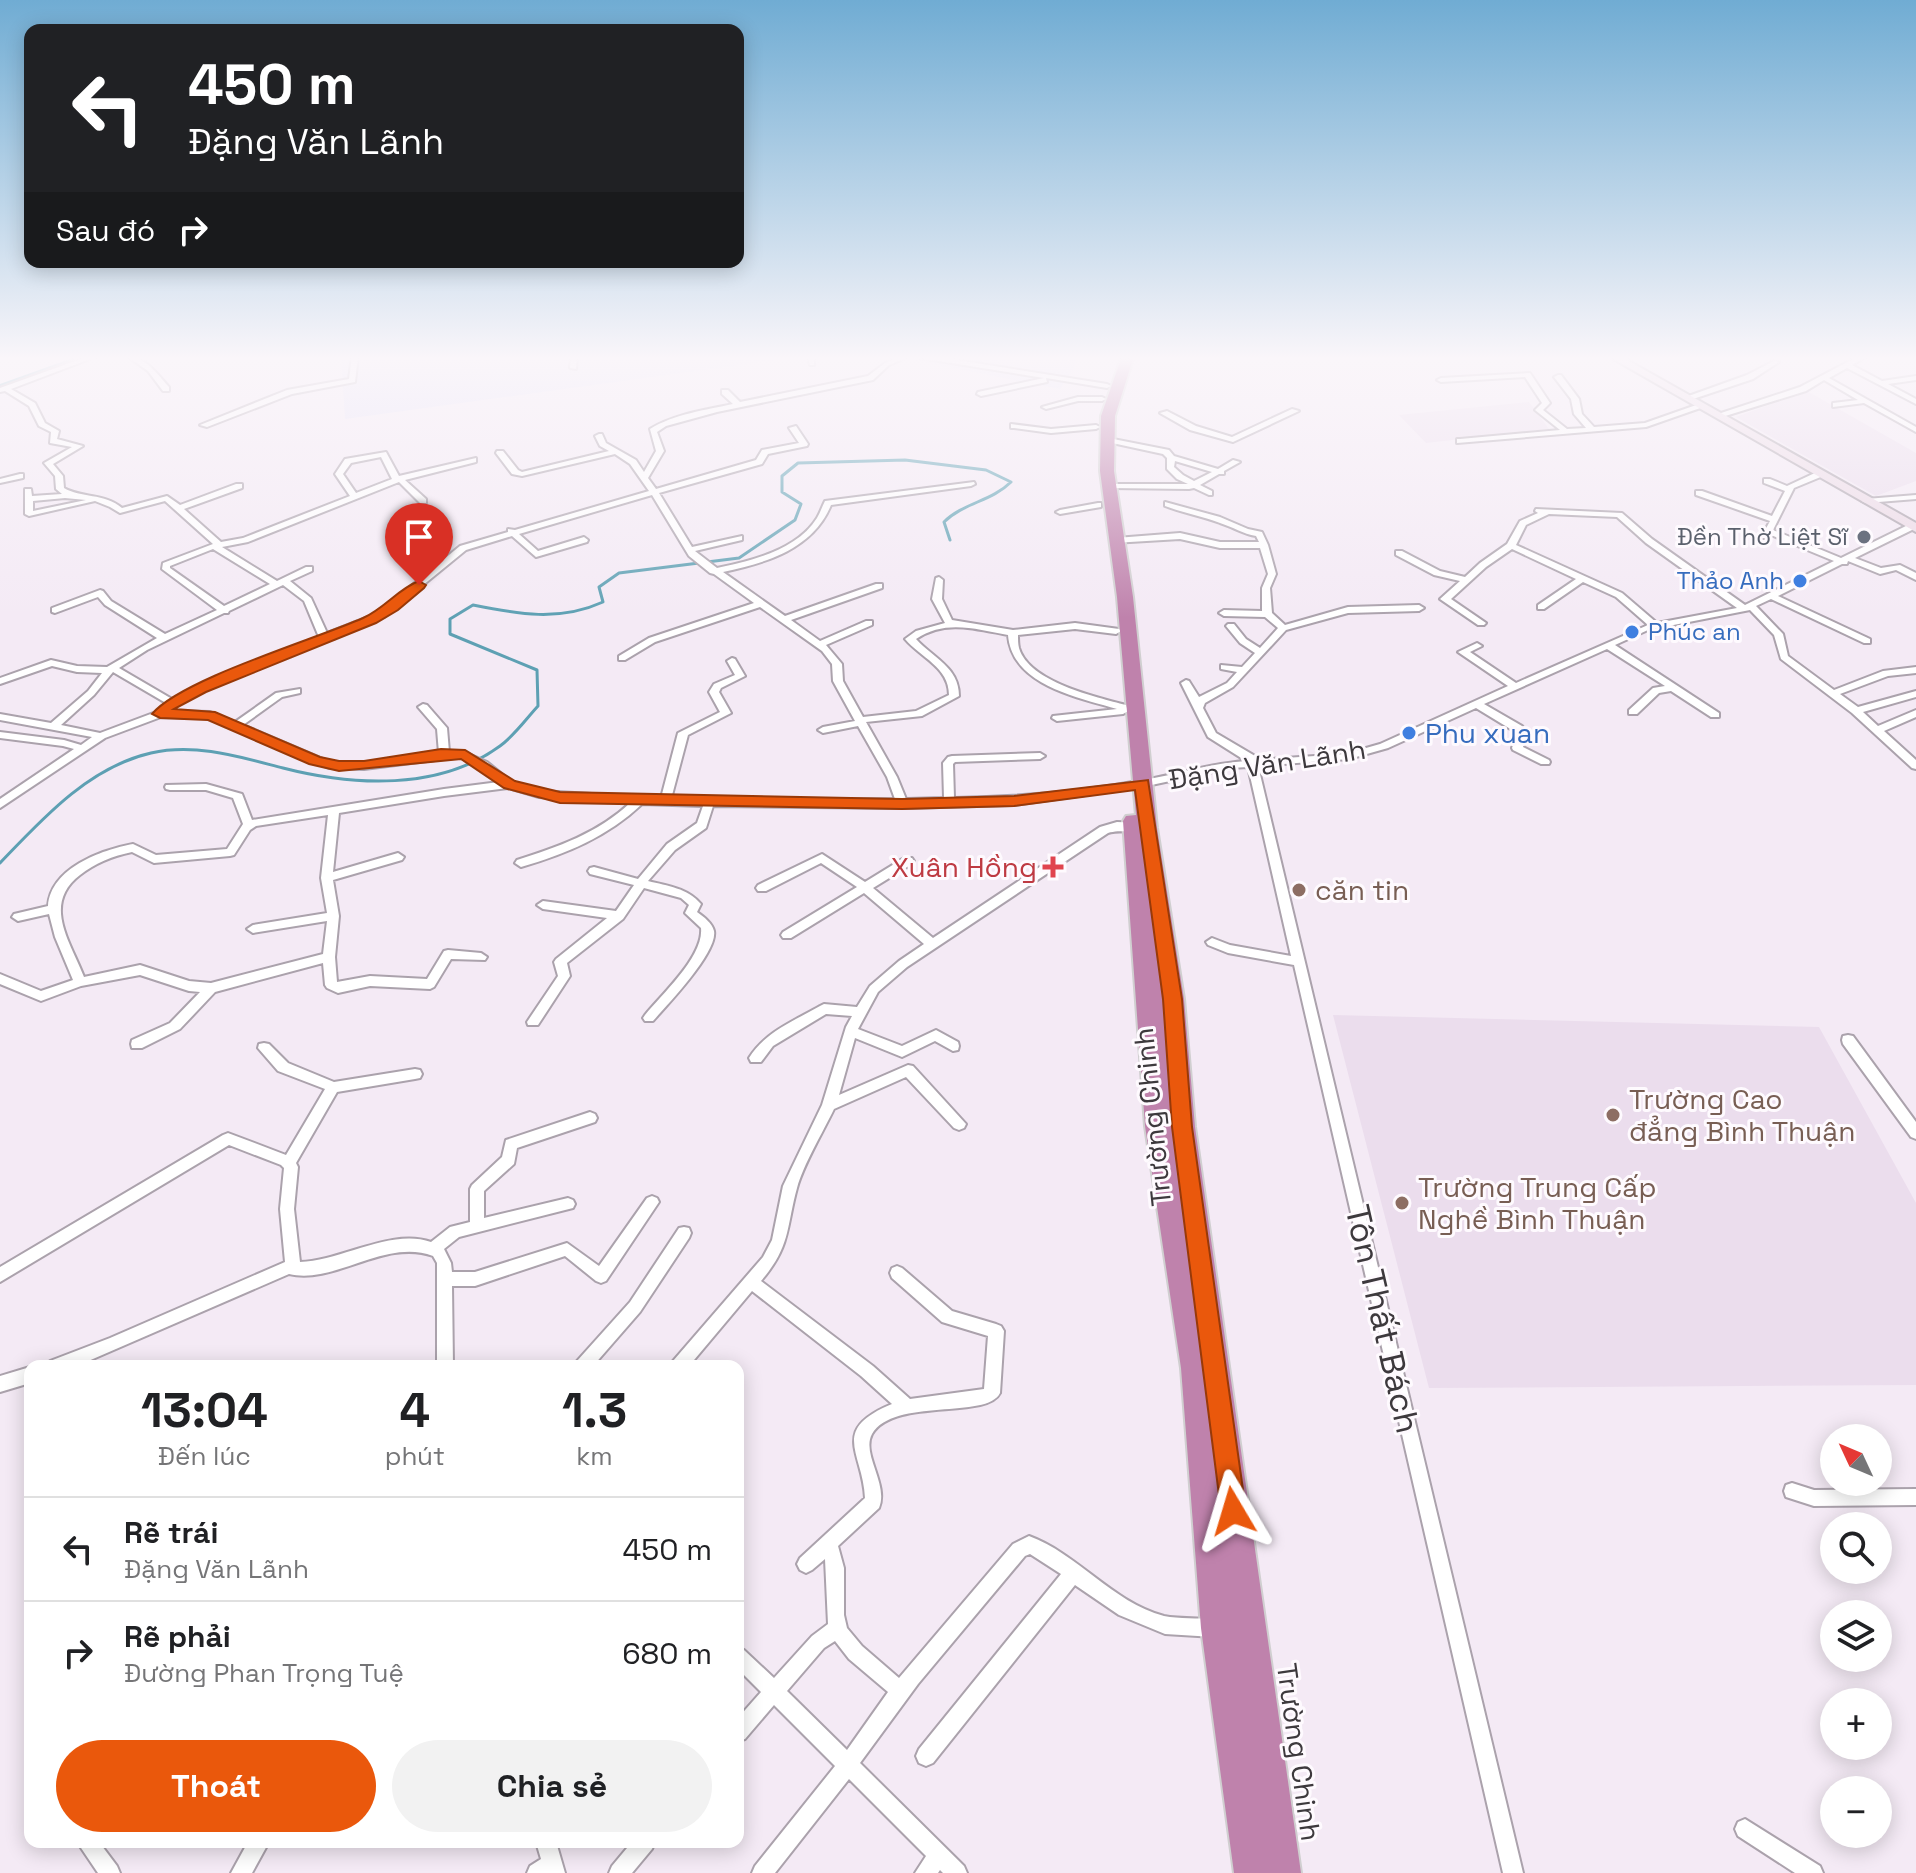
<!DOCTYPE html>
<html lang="vi">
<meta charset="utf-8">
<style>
:root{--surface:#fff;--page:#f2f2f2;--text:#202124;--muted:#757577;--line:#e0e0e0;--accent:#ea580c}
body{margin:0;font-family:"Space Grotesk",sans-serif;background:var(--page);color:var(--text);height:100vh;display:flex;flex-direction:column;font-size:30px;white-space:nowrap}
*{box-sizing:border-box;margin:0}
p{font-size:26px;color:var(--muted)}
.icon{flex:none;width:44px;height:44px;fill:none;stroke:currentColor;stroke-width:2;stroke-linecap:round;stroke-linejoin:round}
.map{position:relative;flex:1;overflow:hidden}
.panel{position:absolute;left:24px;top:1360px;width:720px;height:488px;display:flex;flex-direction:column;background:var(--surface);border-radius:16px;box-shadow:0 4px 20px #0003}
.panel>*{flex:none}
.hud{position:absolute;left:24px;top:24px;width:720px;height:244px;border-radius:16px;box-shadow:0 4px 20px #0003;background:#202124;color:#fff;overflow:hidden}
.needle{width:52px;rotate:314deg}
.buttons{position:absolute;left:1820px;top:1424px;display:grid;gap:16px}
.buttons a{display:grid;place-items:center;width:72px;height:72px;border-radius:50%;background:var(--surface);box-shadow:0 4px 20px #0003;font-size:40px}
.pin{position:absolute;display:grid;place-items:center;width:68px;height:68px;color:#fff;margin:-82px -34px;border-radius:50% 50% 50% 0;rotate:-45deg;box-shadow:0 0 8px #0007}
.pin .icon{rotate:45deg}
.me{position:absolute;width:88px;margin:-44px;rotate:353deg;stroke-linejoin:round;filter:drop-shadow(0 0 6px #0008)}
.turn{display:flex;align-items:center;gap:28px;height:168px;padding:0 32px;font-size:36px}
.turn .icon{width:104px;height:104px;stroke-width:2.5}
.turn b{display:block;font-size:56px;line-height:68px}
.then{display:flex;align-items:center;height:76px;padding:0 32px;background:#0003;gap:16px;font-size:30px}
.eta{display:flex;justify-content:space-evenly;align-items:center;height:136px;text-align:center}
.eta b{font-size:48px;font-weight:800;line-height:56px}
.action{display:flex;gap:16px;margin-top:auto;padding:16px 32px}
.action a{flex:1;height:92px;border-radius:48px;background:var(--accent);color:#fff;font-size:32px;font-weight:800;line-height:92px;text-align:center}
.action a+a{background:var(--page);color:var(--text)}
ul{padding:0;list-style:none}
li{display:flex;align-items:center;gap:24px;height:104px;padding:0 32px;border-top:2px solid var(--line)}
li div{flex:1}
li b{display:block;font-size:30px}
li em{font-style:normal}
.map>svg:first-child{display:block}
.built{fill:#ebdded}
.industrial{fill:#e5e1f7}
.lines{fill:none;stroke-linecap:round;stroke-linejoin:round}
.stream{stroke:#5da0b3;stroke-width:3}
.canal{fill:#5da0b3;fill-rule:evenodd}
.street-casing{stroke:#aba2ac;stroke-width:4}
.secondary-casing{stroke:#aba2ac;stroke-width:4}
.highway-casing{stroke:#d0cfd0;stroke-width:4}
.street{fill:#fff;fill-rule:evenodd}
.secondary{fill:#ecdae6;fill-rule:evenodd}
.highway{fill:#bf82ac;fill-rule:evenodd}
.route{fill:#ea580c;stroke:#983908;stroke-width:2}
.worship-dot{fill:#6b7280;stroke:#fefafe;stroke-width:3}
.shop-dot{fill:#3f7fe0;stroke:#fefafe;stroke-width:3}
.health-dot{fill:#e0444e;stroke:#fefafe;stroke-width:3}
.education-dot{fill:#8d6e63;stroke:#fefafe;stroke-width:3}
.labels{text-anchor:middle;stroke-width:6;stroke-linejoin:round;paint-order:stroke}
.far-worship-label{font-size:24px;fill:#5b616d;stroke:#fefafe;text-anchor:end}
.far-shop-label{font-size:24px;fill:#366cbe;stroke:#fefafe;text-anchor:end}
.shop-label{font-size:28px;fill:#366cbe;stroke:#fefafe;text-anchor:start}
.street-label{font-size:28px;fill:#3d393d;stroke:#fefafe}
.health-label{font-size:28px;fill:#be3a42;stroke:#fefafe;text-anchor:end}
.education-label{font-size:28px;fill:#785e54;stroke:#fefafe;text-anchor:start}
.near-street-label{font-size:34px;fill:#3d393d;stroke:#fefafe}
</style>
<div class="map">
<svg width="1916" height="1873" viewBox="0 0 1916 1873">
<rect width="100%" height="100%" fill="#f4eaf5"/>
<!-- built -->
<path class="built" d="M1807 391 1916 453V481L1876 496 1736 417Z
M1529 402 1549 429 1426 443 1399 415Z
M1333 1015 1819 1027 1916 1203V1385L1429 1388Z"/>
<!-- industrial -->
<path class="industrial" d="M341 356H804L345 419Z
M894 356H1081L1060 389Z"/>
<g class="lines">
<!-- stream -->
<path class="stream" d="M0 863C42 819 89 767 151 753 196 743 240 757 283 768 353 786 439 791 500 746 515 735 526 719 538 706L537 670 450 634V619L473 605C518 614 559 622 603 602L599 587 619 573 739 558 795 520 801 504 782 492V476L798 463 905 460 986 470 1011 482C992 501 963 503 944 522L950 540"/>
<!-- canal -->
<path class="canal" d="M78 356H87L0 388V384Z"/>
<defs>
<path id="street" d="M89 356H98L11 389 35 403 45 423 59 431 57 439 83 446 53 464 63 476 64 488C80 498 105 493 122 508L167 496 180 505 236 484H242V488L184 509 221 542 243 538 350 496 335 474 345 459 386 452 399 476 476 458V462L405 480 426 499V503H420L399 482 248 542 222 547 277 581 306 567H312V571L290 581 311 598 327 633 378 613 460 546 508 532V529L515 530 649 491 630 464 615 454 522 476 512 474 496 453 497 451H503L518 470 522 472 609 451 600 446 595 436 599 434H602L606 443 636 460 644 472 656 451 650 429C674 414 706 410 733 404L722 394V390H728L740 402 868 376 885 363 902 356H911L889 365 873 380 717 412 666 426 657 432 664 451 648 478 656 489 756 460 762 450 799 443 789 428 796 426 808 444 807 446 768 454 762 464 659 493 692 547 742 536V540L695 551 717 568C751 561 797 550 817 518 820 513 822 507 825 501L974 482 975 484 971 486 831 505C813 549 766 563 723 572L785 616 876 584H882V588L791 620 820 641 866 621H872V625L826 645 842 664 843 681 863 717 916 711 949 695C949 667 921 658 905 639L916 631 945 623 932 599 936 578 939 577 943 580 942 599 952 620 1013 630 1075 623 1119 629 1121 631 1116 634 1075 629 1018 635C1018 640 1018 644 1019 648 1029 682 1096 697 1126 705L1128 711 1123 714 1057 721 1052 718 1053 716 1117 709C1077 697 1012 685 1008 635 976 629 945 619 916 639 933 658 959 667 959 696L922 716 866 722 897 777 906 799 944 798 943 763 948 757 952 756 1040 753 1045 756 1040 759 955 762 953 764 954 798C1018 797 1081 792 1144 780 1178 774 1212 763 1246 761L1208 737 1181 683 1186 680 1189 681 1199 697 1227 683 1237 672 1221 669V665L1242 667 1255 653 1240 643 1226 626 1228 624H1234L1246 639 1260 648 1278 628 1265 617 1224 616 1219 613 1224 610 1262 611V588L1268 574 1260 548H1220L1180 539 1113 543 1112 541 1116 538 1180 533 1220 542H1259L1256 536C1243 534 1233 527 1220 523 1202 516 1183 513 1165 506V502L1220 517 1248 529 1262 532 1268 545 1276 574 1270 588 1272 613 1285 625 1348 607 1419 605 1424 608 1419 611 1348 613 1286 630 1233 687 1205 703 1203 708 1216 733 1255 756 1257 760 1345 754 1380 744 1508 686 1458 652 1477 643 1482 646 1470 652 1516 683 1648 625 1616 597 1583 582 1544 609H1538V605L1576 579 1512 549 1486 567 1451 599 1486 623 1484 625H1478L1440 599 1460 581 1434 575 1396 555V551H1402L1440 571 1465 577 1480 563 1507 544 1520 521 1538 513 1535 511 1536 509 1622 513 1652 539 1745 605 1834 561 1771 535 1769 538H1763L1762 536 1770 521 1696 495V491H1702L1772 516 1785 491 1764 483V479H1770L1787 486 1817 472H1823V476L1794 488 1773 530 1841 558 1910 524H1916V528L1855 558 1881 568 1900 565 1916 573V580L1896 570 1880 574 1848 561 1847 564H1842L1778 596 1870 639V643H1864L1771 599 1756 606 1783 634 1788 656 1834 690 1883 671 1916 667V673L1888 676 1840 694 1858 707 1916 691V697L1863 712 1878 726 1916 710V717L1884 731 1916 760V769L1912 768 1852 713 1781 659 1774 635 1750 610 1648 630 1615 645 1719 713V717H1711L1671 691 1659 693 1637 714H1629V710L1653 688 1665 686 1607 649 1484 704 1522 726 1527 732 1523 747 1549 760 1550 762 1549 764H1541L1513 750 1512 748 1517 733 1476 708 1388 748 1349 759 1258 766 1523 1873H1503L1294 965 1228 953 1208 945 1206 942 1212 938 1230 945 1291 956 1248 767 1231 768 1142 787 1014 805 902 808 713 806 706 828 675 850 648 881C668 886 687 888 701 904L697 912C704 917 712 923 714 931 718 952 667 1005 653 1021H645L643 1018 645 1015C662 994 704 956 701 928L685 913 689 905 681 898 644 888 623 919 567 963 570 976 538 1025H528L527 1022 558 976 554 962 556 959 607 918 543 909 537 905 543 901 616 911 634 885 590 874 588 871 590 868 594 867 638 879 667 844 697 823 703 806 642 804C607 837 566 854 521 867L515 863 517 860C558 847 598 833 630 803L539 797 508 788 444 796 339 813 333 872 398 853 404 857 402 860 333 880 339 916 335 957 337 982 370 976 427 979 444 951 448 950 481 953 487 957 485 960 451 959 434 987 430 989 370 986 338 993 327 988 325 985 323 963 215 992 180 1029 142 1048H132L131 1044 132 1040 170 1023 200 992 189 991 140 975 81 986 41 1001 0 984V974L41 991 73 980 55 937 49 914 18 921 12 917 14 914 48 906C51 868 101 850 133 844L156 855 227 849 243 824 233 798 206 790H170L166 789 165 787 166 785 206 784 242 794 252 820 444 789 499 782 479 766 459 757 364 769 329 768 208 718 161 717 105 738 0 808V799L74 749 63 746 0 738V732L64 740 81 745 92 737 0 720V714L51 723 88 691 102 673 77 672 52 666 0 684V678L51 660 77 666 107 667 157 638 105 605 98 597 55 613 52 612V608L100 590 103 591 111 601 165 634 217 610 162 569 163 563 213 544 165 501 120 513 110 507 95 501 29 516 25 514V489H31L32 496 62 494 56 489 55 476 44 463 72 447 50 443 51 432 39 426 29 406 5 391 0 392V388ZM381 457 392 479 356 493 343 474 351 463ZM652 495 689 556 710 573 714 574 754 603 649 638 619 656V660H625L655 642 760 607 822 651 832 664 833 681 855 721 823 727 818 730 823 733 858 726 887 777 895 799 800 800 671 799 688 735 731 713 719 692 721 688 745 676 735 659 732 658 727 661 735 675 714 684 709 692 720 712 678 733 661 798 540 791 513 783 487 762 464 752H449L447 728 427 705 423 704 418 707 437 729 439 753 364 763 330 762 243 725 282 697 300 693V689L276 693 235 722 210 712 169 711 176 705 204 690 384 617 466 550 512 536 536 557 587 542 588 540 584 537 538 551 519 534ZM65 498 86 500 33 511V501ZM1549 514 1617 517 1646 543 1737 608 1657 623 1622 593 1516 545 1526 525ZM213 549 270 584 224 606 170 568V566ZM283 585 304 601 319 637 198 686 172 699 119 668 147 650 224 613H228L229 611ZM113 672 166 703 156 712 100 733 61 725 94 695ZM328 815 321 878 327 913 253 925 247 929 253 933 327 921 323 954 211 983 189 981 140 965 84 977C70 941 42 904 80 875 95 863 113 856 132 852L154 863 230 856 234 855 250 830 256 826Z
M127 356C145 356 158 375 169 387V391H163L148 371Z
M352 356H358L355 382 292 394 207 427 200 425 287 390 349 379Z
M571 356H577L576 369 570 368Z
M808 356H814V365H810Z
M917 356H932L1107 384 1111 386 1107 388 1046 378 1047 382 981 396 977 394 978 392 1044 378 920 358Z
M1859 356H1867L1852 365 1882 381 1916 376V380L1888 384 1916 399V404L1847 368 1829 378 1916 427V432L1864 403 1833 407V403L1858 400 1824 380 1806 391 1722 417 1715 415 1800 387Z
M1774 361 1779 362 1753 379 1690 400 1683 398 1747 375Z
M1530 373 1550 403 1543 410 1567 429 1586 428 1574 414 1571 399 1554 377 1558 375H1561L1579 399 1582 414 1594 427 1645 423 1699 404 1706 406 1646 427 1457 443V439H1460L1560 430 1535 410 1542 403 1525 377 1441 382 1437 380 1441 378Z
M1078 397H1102L1106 399 1102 401H1078L1046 409 1042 407Z
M1292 409 1299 411 1233 442 1190 430 1160 413 1167 411 1196 426 1232 437Z
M1011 424 1051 429 1096 425 1100 427 1096 429 1051 433 1014 428H1011Z
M1103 437 1169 450 1174 456 1218 469 1233 460 1240 462 1224 471V474H1219L1200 485 1212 491V495H1209L1194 488 1189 489 1110 488 1106 486 1107 484H1188L1177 479 1167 469V458L1163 454 1103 441ZM1175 461 1212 472 1194 481 1183 475 1174 467Z
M20 474H23V478L0 483V479Z
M1916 495V499L1866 503 1862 501 1866 499Z
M1098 503H1101V507L1060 514 1056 512 1060 510Z
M1117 822 1140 823 1146 827C1137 834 1120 829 1108 833L907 967 878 992 858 1029 902 1046 936 1030 958 1042 959 1046 958 1050 953 1051 935 1041 902 1057 855 1038 839 1095 908 1065 913 1066 966 1124 964 1128 959 1130 954 1128 906 1077 834 1109C823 1132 803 1165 797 1188 786 1228 791 1246 761 1281L873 1366 910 1399 984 1389 988 1336 942 1322 892 1278 890 1273 892 1268 897 1266 902 1268 952 1311 996 1324 1001 1326 1004 1331 1000 1393C987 1420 894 1397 872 1434 861 1454 889 1484 879 1508L838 1546 844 1568V1615L847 1628 862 1646 899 1678 1013 1544 1029 1536C1078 1554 1112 1602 1164 1616 1179 1619 1198 1618 1214 1619L1220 1622 1223 1628 1220 1634 1214 1637 1165 1634 1119 1615 1075 1585 933 1763 926 1766 919 1763 916 1756 919 1749 1061 1574 1030 1554 1025 1556 918 1684 860 1763 964 1866 967 1873H943L940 1870 938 1873H915L926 1856 849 1779 775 1873H752L755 1866 835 1766 774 1705 745 1739 738 1741V1718L761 1692 738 1669V1647L744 1650 774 1678 812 1636 828 1624 825 1559 812 1570 806 1573 800 1570 797 1564 800 1558 865 1498C863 1452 829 1430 892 1404L861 1376 752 1291 689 1366H671L673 1361 763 1257 772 1240 783 1186 822 1105 846 1027 852 1016 826 1014 773 1046 761 1062H751L749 1058C765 1032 794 1021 820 1006L824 1004 857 1007 870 986 899 961 924 944 864 893 791 938H783L781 935 783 932 857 887 821 863 766 891H758L756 888 758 885 822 854 865 882 904 858H912L914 861 912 864 873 888 933 938 1100 827ZM835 1641 849 1659 888 1692 847 1750 787 1691 824 1648Z
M1848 1035 1853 1036 1916 1122V1139L1911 1137 1843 1044 1842 1040 1843 1036Z
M264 1043 269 1044 288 1063 334 1082 415 1069 420 1070 422 1074 420 1078 415 1079 337 1092 296 1163 298 1167 294 1209 300 1262C341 1261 391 1228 431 1242L450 1227 470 1222V1189L472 1185 502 1157 506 1140 590 1112 595 1114 597 1118 595 1122 517 1148 514 1164 484 1191V1218L568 1198 573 1200 575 1204 573 1208 459 1237 444 1249 451 1263 452 1272H475L567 1243 599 1266 647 1198 652 1196 657 1198 659 1202 606 1281 601 1283 596 1281 565 1256 475 1286H452L453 1366H437V1263L433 1256C385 1238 335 1285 289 1274L86 1362 76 1366H48L50 1361 110 1338 285 1262 280 1209 284 1168 281 1165 229 1145 0 1282V1267L223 1135 228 1133 286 1155 325 1089 278 1071 258 1048 259 1044Z
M684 1227 689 1228 691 1233 689 1238 640 1312 593 1366H575L577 1361 630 1302 679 1228Z
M30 1367V1383L0 1392V1376Z
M1792 1483 1814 1490 1916 1489V1505L1814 1506 1786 1497 1784 1491 1786 1485Z
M1745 1819 1820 1866 1823 1873H1795L1738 1836 1735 1829 1738 1822Z
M77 1842H99L117 1866 120 1873H98Z
M248 1842H269L252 1873H231Z
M536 1842H556L565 1873H527L530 1866 541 1859Z
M632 1842H655L652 1849 632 1873H609L612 1866Z"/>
<path id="secondary" d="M1608 356H1620L1916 523V532Z"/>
<path id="highway" d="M1122 356H1134L1115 416 1114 471 1133 597 1157 828 1184 999 1195 1127 1301 1873H1234L1201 1628 1181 1368 1145 1126 1123 821 1126 816 1136 815 1117 597 1100 471 1101 416Z"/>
</defs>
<!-- street casing -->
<use href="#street" class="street-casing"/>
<!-- secondary casing -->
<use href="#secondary" class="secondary-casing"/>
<!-- highway casing -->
<use href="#highway" class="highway-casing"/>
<!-- street -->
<use href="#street" class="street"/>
<!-- secondary -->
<use href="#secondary" class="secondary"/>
<!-- highway -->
<use href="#highway" class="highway"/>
</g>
<!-- sky -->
<linearGradient id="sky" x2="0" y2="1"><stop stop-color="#70acd3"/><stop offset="0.58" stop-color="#faf6fa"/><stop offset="1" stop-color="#faf6fa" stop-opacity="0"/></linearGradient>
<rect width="1916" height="618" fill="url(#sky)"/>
<!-- route -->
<path class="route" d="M419 581 426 585 424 588 398 610 376 623 206 692 174 709 215 712 320 757 339 761H364L441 749 465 750 515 781 560 792 902 799 1014 796 1148 780 1182 999 1192 1127 1246 1511 1243 1520 1233 1524 1224 1520 1221 1511 1172 1127 1163 999 1135 790 1014 806 902 809 560 803 504 788 461 759 339 771 309 764 208 720 160 718 152 714C181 679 316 639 363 618 384 609 399 588 419 581Z"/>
<!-- markers -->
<circle class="worship-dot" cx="1864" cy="537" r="8"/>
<g class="shop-dot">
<circle cx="1800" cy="581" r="8"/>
<circle cx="1632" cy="632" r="8"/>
<circle cx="1409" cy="733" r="8"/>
</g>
<path class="health-dot" d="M1049 855h8v8h8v8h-8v8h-8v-8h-8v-8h8z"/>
<g class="education-dot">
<circle cx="1299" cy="890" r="8"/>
<circle cx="1613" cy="1115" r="8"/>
<circle cx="1402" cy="1203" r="8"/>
</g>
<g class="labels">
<!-- far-worship labels -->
<g class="far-worship-label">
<text x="1848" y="545">Đền Thờ Liệt Sĩ</text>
</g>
<!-- far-shop labels -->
<g class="far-shop-label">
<text x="1784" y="589">Thảo Anh</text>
<text x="1648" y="640" text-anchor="start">Phúc an</text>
</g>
<!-- shop labels -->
<g class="shop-label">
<text x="1425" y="743">Phu xuan</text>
</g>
<!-- street labels -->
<g class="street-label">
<text transform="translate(1267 764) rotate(-9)" y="10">Đặng Văn Lãnh</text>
<text transform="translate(1152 1117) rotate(-96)" y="10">Trường Chinh</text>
<text transform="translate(1299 1752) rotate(82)" y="10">Trường Chinh</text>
</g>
<!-- health labels -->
<g class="health-label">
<text x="1037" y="877">Xuân Hồng</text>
</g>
<!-- education labels -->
<g class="education-label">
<text x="1315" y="900">căn tin</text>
<text x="1629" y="1109">Trường Cao<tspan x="1629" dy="32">đẳng Bình Thuận</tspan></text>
<text x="1418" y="1197">Trường Trung Cấp<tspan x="1418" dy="32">Nghề Bình Thuận</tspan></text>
</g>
<!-- near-street labels -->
<g class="near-street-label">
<text transform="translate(1383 1319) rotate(77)" y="12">Tôn Thất Bách</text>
</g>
</g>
</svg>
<div class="buttons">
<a><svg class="needle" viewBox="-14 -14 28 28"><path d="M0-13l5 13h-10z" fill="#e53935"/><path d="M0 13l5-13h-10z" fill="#757577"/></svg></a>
<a><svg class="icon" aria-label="search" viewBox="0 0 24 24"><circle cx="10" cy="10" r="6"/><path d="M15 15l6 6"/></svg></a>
<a><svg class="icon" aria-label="layers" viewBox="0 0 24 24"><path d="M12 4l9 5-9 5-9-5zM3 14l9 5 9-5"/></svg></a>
<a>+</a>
<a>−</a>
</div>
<div class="pin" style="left:419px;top:585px;background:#d93025"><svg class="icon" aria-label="arrive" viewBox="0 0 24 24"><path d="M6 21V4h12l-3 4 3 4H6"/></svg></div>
<svg class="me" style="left:1233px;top:1511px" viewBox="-20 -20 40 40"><path d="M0-17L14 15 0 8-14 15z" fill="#ea580c" stroke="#fff" stroke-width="4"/></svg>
<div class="hud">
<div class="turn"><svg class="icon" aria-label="left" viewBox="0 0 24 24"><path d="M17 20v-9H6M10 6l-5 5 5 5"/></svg><div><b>450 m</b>Đặng Văn Lãnh</div></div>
<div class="then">Sau đó<svg class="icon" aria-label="right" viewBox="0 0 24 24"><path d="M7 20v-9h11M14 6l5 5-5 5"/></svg></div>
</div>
<section class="panel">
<div class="eta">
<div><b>13:04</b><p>Đến lúc</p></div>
<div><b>4</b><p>phút</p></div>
<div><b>1.3</b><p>km</p></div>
</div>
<ul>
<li><svg class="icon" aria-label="left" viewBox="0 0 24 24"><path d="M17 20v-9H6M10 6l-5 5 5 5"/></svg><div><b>Rẽ trái</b><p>Đặng Văn Lãnh</p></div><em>450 m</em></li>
<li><svg class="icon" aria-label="right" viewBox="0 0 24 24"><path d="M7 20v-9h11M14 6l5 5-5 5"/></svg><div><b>Rẽ phải</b><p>Đường Phan Trọng Tuệ</p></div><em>680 m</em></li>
</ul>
<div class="action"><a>Thoát</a><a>Chia sẻ</a></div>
</section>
</div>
